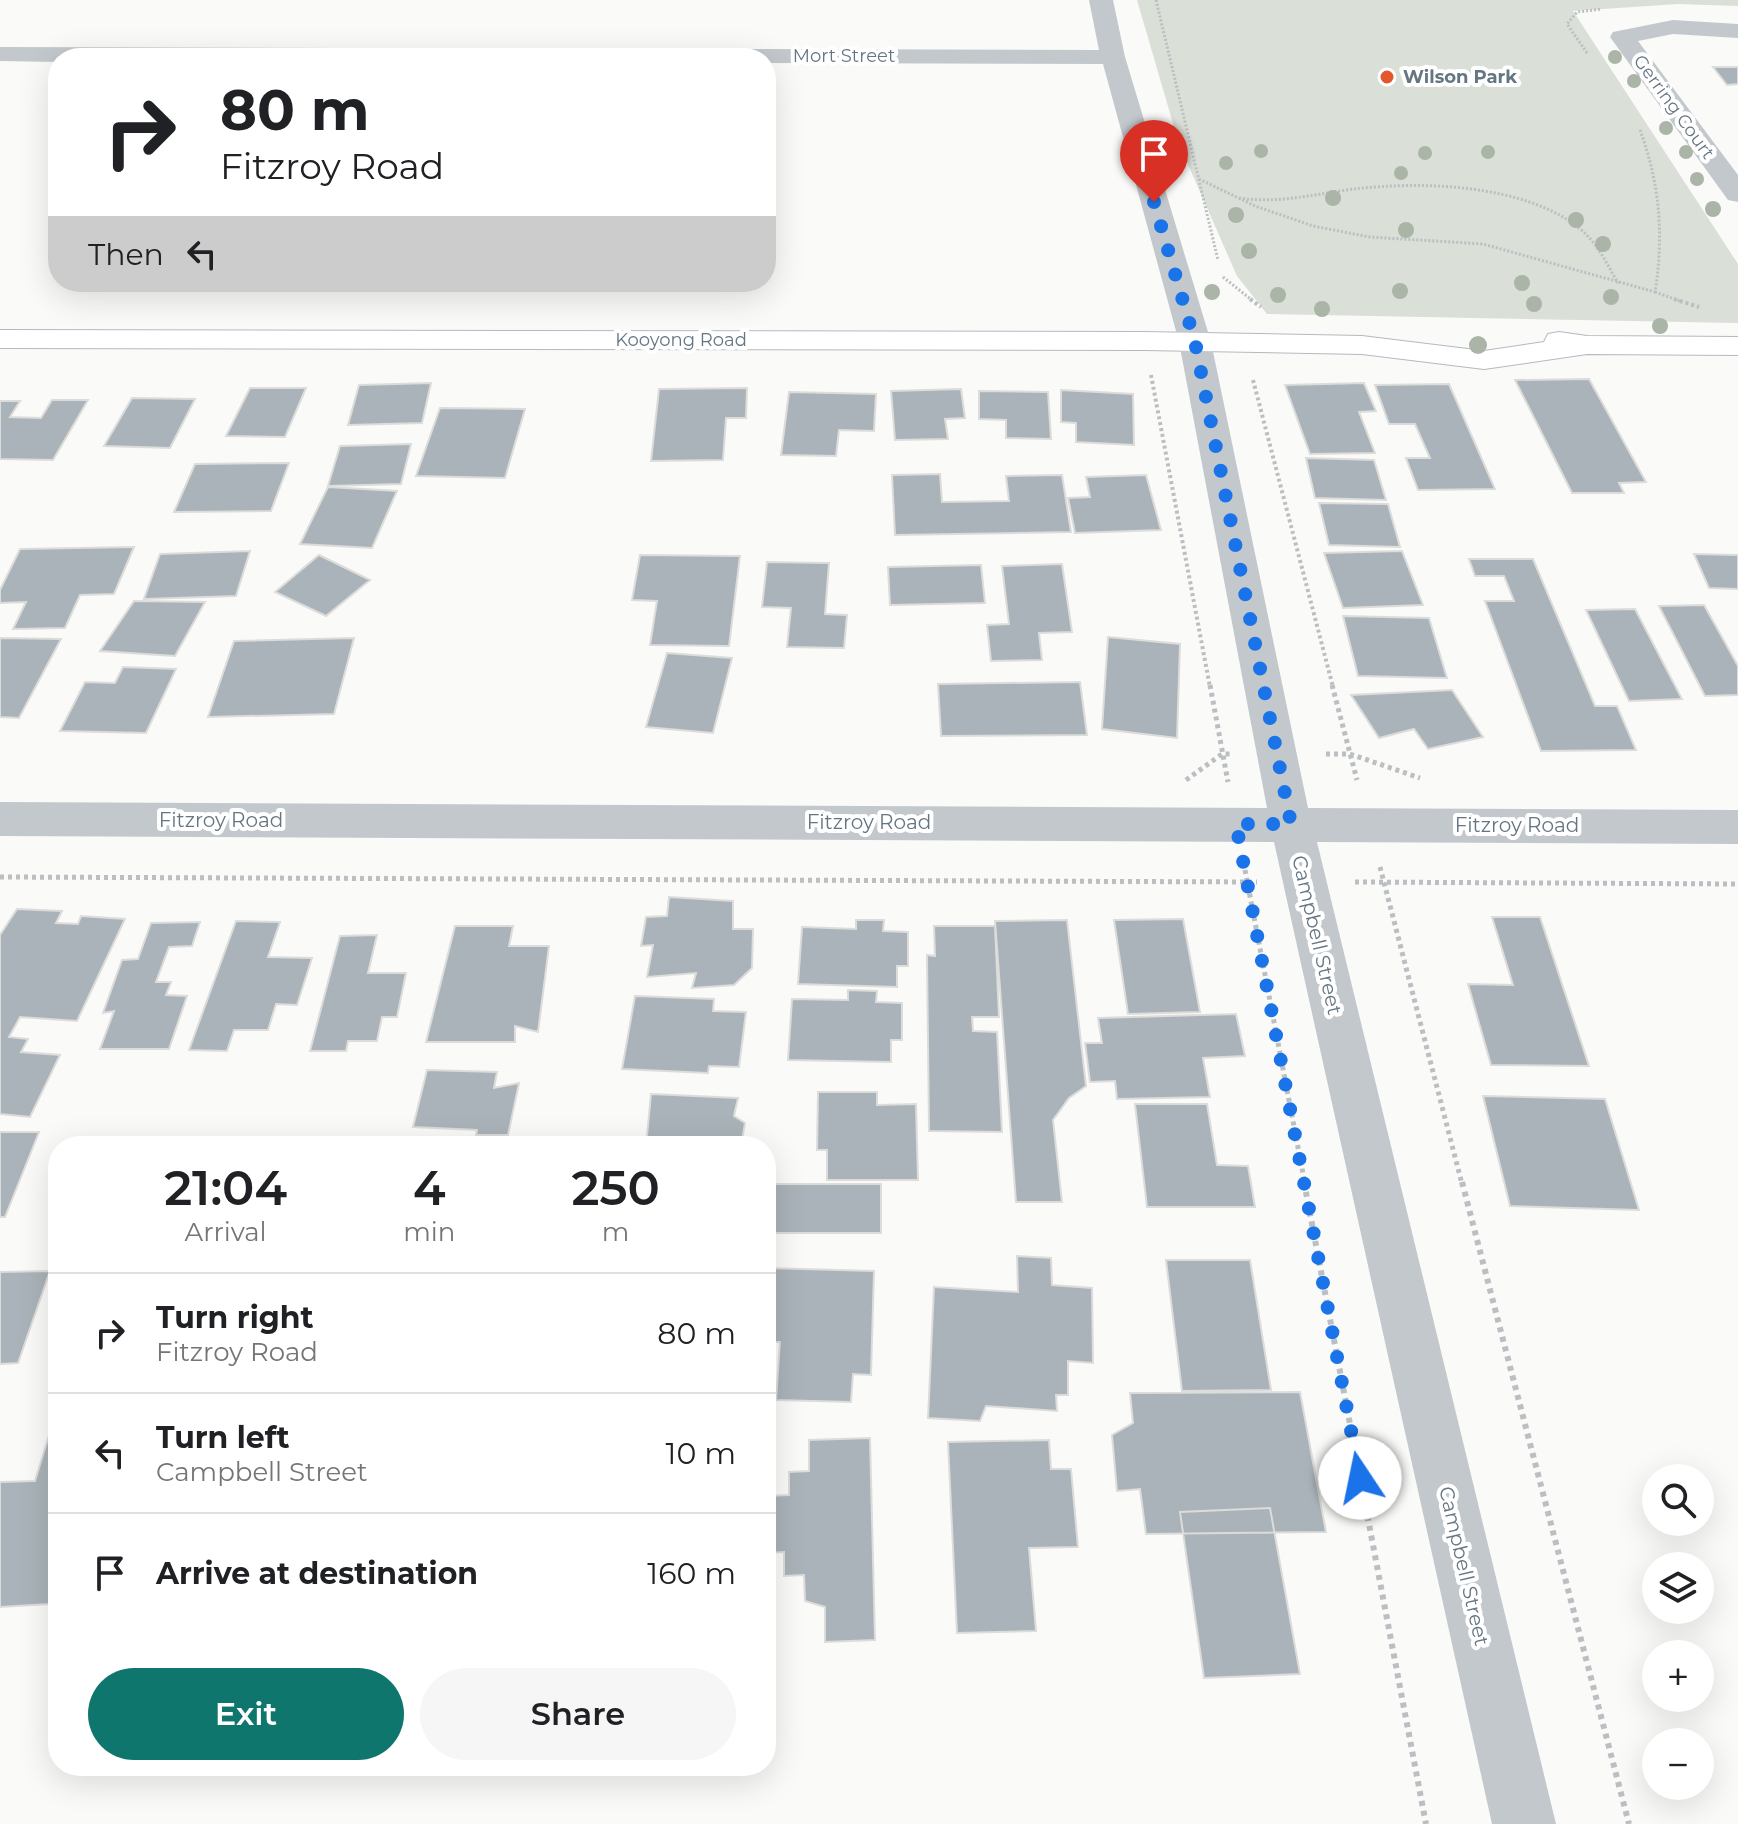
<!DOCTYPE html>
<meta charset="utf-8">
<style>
:root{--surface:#fff;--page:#f6f6f6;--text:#202124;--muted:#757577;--line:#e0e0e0;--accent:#0f766e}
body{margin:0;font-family:Montserrat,sans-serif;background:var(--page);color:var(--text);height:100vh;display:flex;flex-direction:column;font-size:30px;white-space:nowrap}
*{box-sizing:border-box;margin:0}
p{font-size:26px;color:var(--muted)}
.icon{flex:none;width:44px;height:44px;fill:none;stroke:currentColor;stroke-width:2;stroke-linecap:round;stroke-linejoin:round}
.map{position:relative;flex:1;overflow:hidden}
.side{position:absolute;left:48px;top:1136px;width:728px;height:640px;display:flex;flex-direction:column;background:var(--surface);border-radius:32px;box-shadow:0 8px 32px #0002}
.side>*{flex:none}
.guide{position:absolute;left:48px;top:48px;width:728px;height:244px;border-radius:32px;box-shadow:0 8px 32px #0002;background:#fff;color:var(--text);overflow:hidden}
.fabs{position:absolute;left:1642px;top:1464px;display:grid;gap:16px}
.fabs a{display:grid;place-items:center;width:72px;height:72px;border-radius:50%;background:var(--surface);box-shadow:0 8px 32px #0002;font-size:40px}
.pin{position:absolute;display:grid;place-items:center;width:68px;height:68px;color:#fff;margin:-82px -34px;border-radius:50% 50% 50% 0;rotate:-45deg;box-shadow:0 0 8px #0007}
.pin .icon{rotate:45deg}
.me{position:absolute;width:88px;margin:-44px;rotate:349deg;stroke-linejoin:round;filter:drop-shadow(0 0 6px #0008)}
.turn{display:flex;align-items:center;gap:28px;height:168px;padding:0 40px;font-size:36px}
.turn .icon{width:104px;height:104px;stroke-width:2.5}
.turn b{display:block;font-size:56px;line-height:68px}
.then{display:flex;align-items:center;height:76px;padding:0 40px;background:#0003;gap:16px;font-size:30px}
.eta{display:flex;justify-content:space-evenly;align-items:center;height:136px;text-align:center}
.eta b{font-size:48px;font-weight:600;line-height:56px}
.cta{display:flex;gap:16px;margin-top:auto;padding:16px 40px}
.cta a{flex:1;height:92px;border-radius:48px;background:var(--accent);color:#fff;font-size:32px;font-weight:600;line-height:92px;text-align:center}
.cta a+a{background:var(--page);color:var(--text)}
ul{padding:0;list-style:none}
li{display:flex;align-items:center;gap:24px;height:120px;padding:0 40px;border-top:2px solid var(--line)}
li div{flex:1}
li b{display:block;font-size:30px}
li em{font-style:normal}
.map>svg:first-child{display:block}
.green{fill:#dadfd7}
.building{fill:#aab3b9;stroke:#dcdcda;stroke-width:2}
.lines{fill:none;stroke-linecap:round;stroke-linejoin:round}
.secondary-casing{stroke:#b3babf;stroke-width:2}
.path-far3{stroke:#bbbfc2;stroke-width:3;stroke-dasharray:2 2;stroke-linecap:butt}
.path-far2{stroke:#bbbfc2;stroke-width:4;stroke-dasharray:3 3;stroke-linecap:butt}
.path-far1{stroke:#bbbfc2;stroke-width:5;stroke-dasharray:4 4;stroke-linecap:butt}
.path{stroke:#bbbfc2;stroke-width:6;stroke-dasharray:5 5;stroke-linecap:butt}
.street{fill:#c3c8cc;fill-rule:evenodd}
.secondary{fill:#fff;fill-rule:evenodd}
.tree{fill:#aab4a7}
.route{stroke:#1a73e8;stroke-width:14;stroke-dasharray:0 25.2}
.poi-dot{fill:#e4572e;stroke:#fff;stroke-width:3}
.labels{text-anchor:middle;stroke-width:8;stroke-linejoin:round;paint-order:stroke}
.far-street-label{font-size:18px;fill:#657683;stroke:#fff}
.far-poi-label{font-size:18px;font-weight:bold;fill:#657683;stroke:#fff;text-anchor:start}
.street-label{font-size:20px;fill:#657683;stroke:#fff}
</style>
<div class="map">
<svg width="1738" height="1824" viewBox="0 0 1738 1824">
<rect width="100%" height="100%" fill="#fafaf8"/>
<!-- green -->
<path class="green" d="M1137 0H1738V6L1678 4 1573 11 1738 264V323L1267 314 1237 276 1179 144Z"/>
<!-- building -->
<path class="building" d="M1713 67H1738V84L1727 85Z
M1589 379 1646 482 1619 483 1624 493H1572L1515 380Z
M431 383 422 423 348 425 359 385Z
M1364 383 1376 411 1359 412 1375 453 1310 454 1285 385Z
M1449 384 1495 489 1418 490 1406 458H1430L1415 424H1389L1375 385Z
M250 388H306L285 437 226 436Z
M747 388 746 418H726L723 460 651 461 659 389Z
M961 389 965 418 945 419 948 439 895 440 891 391Z
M1061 390 1133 394 1134 445 1076 442V423L1061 422Z
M979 391 1048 392 1051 439 1006 438V420L979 419Z
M789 392 876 394 874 431 839 430 836 456 781 455Z
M132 398 195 399 170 448 104 446Z
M52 400H88L53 460 0 459V401H20L10 417 41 418Z
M440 408 525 409 505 478 416 476Z
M411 444 401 484 328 486 340 446Z
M1306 458 1374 460 1386 500 1315 498Z
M289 463 271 511 174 512 195 464Z
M940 474 942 502 1009 501 1006 476 1062 475 1071 532 895 535 892 475Z
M1146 475 1161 530 1075 533 1068 498 1090 497 1086 477Z
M328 487 397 491 372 548 300 544Z
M1319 503 1388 504 1400 547 1329 545Z
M134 547 114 594 80 595 65 628 13 629 26 602 0 603V590L20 549Z
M250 551 236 596 144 599 160 554Z
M1402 551 1423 605 1343 608 1324 553Z
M1694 554 1738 555V589L1709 588Z
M319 555 370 580 326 616 275 592Z
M640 555 740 556 729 646 650 645 657 601 632 600Z
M1469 559H1533L1595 706H1617L1636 750 1541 751 1485 601H1514L1504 576H1475Z
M767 562 829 563 825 614 847 615 844 648 787 647 791 608 762 607Z
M1062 564 1072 632 1039 633 1042 660 991 661 987 625 1009 624 1002 566Z
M981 565 985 603 890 605 888 567Z
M134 601 205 602 175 656 100 651Z
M1704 605 1738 666V695L1705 696 1659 606Z
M1635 609 1682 699 1629 701 1586 610Z
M1343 616 1429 618 1447 678 1358 676Z
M1108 637 1180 644 1177 738 1102 729Z
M0 638 61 639 19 718 0 717Z
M354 638 334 714 208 717 234 641Z
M667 653 732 658 713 733 646 727Z
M123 667 176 669 146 733 60 731 85 682 115 683Z
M1080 682 1087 735 941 736 938 684Z
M1452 690 1483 737 1428 749 1414 729 1379 738 1351 695Z
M669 897 733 901V929H753L752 968 734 985 692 988 696 973 647 977 653 945 641 946 646 917 667 916Z
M17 909 62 911 56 923 78 924 81 916 125 919 77 1021 20 1017 9 1037 28 1039 21 1052 60 1055 30 1117 0 1114V935Z
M1492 917H1540L1589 1066 1491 1065 1468 984 1513 985Z
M1183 919 1200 1012 1128 1014 1114 920Z
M856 920H884L883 931 908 932V966H897V987L798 984 802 927 856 929Z
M1067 920 1086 1086 1069 1098 1053 1120 1062 1202H1016L995 921Z
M236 921 280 922 268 957 312 958 297 1005 276 1004 268 1030H234L227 1051 189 1050Z
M200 922 192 946 169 947 156 982H171L166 995 187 996 169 1049H100L114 1011 103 1013 122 960 138 959 151 923Z
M455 926H513L509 946H549L538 1032 515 1026V1042H426Z
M934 926H995L999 1017H972L973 1031 997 1032 1002 1132 929 1131 927 955 935 956Z
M377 935 368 973H406L397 1017H382L377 1041H348L346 1051H310L340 936Z
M848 990 877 991 876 1002 902 1003V1040H891V1062L788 1060 792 999 848 1000Z
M635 996 714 999 713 1011 746 1012 739 1067 709 1066 708 1073 622 1069Z
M1236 1014 1245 1056 1203 1058 1210 1097 1117 1099 1115 1081 1090 1082 1085 1043H1102L1098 1018Z
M427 1070 497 1072 494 1088 519 1083 508 1135H476L477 1130 413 1127Z
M818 1092H877V1105L916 1104 918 1180H827V1150H817Z
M651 1094 738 1098 734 1116 745 1123 741 1146H646Z
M1483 1096 1605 1099 1639 1210 1510 1206Z
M1135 1104H1207L1217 1165 1248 1166 1255 1207H1147Z
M0 1132H39L5 1217H0Z
M766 1184H881V1233H766Z
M1017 1256 1051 1258 1052 1285 1092 1288 1093 1363 1068 1361V1395H1056L1057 1411 986 1406 980 1421 928 1418 934 1287 1018 1292Z
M1166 1260H1250L1271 1390 1182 1391Z
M766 1268 874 1271 871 1375 853 1374 851 1402 776 1400 780 1342H766Z
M50 1271 18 1363 0 1364V1272Z
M1300 1392 1326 1532 1146 1534 1140 1489 1117 1491 1112 1435 1133 1423 1130 1393Z
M58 1406V1571L49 1604 0 1607V1482L35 1481Z
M870 1438 875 1640 825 1642V1607L805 1601 804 1575 784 1576V1552L766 1553V1496L789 1495V1472L809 1471V1440Z
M1049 1440 1051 1469H1071L1078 1547 1029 1548 1036 1631 957 1633 948 1442Z
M1270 1508 1300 1674 1204 1678 1180 1512Z"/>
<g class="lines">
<defs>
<path id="secondary" d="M0 330 1144 332 1362 336 1484 351 1544 342 1548 334 1559 332 1587 336 1738 337V355L1587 354 1484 369 1362 354 1144 350 0 348Z"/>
</defs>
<!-- secondary casing -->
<use href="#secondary" class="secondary-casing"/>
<!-- path-far3 -->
<path class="path-far3" d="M1156 0 1218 260
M1587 53 1567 24 1577 12 1602 9
M1199 179 1255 206 1313 226 1370 237 1483 244 1655 292C1664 236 1660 184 1640 130
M1239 198C1279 204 1315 194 1354 189 1422 181 1524 184 1579 228 1597 242 1607 264 1618 283
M1223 277 1253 301
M1655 292 1680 301"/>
<!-- path-far2 -->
<path class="path-far2" d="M1250 299 1261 307
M1674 299 1699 307
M1151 375 1210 687
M1253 380 1333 687"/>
<!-- path-far1 -->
<path class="path-far1" d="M1210 685 1228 782
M1332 685 1357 780
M1326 754H1350L1420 778
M1186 780 1222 754H1232
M1380 867 1462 1184
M1245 870 1305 1184
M0 877 1257 882
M1355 882 1738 884"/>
<!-- path -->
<path class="path" d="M1304 1182 1426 1824
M1462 1182 1629 1824"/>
<!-- street -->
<path class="street" d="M1089 0H1113L1125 57 1211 342 1308 808 1738 810V844L1317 842 1556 1824H1492L1274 842 0 836V802L1267 808 1179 342 1103 64 766 63V58H58V62L0 61V47L1099 50Z
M1673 20 1738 24V38L1673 34 1638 41 1738 175V202L1728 200 1610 37 1613 32Z"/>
<!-- secondary -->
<use href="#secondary" class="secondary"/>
</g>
<!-- trees -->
<g class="tree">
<circle cx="1615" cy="57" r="7"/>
<circle cx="1634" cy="81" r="7"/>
<circle cx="1666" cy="128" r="7"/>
<circle cx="1261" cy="151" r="7"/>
<circle cx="1488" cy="152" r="7"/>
<circle cx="1686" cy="152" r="7"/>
<circle cx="1425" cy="153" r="7"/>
<circle cx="1226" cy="163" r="7"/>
<circle cx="1401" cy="173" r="7"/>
<circle cx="1697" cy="179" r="7"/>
<circle cx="1333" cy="198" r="8"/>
<circle cx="1713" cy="209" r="8"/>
<circle cx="1236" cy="215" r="8"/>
<circle cx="1576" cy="220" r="8"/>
<circle cx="1406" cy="230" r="8"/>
<circle cx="1603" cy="244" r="8"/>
<circle cx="1249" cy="251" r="8"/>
<circle cx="1522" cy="283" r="8"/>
<circle cx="1400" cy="291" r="8"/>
<circle cx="1212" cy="292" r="8"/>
<circle cx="1278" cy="295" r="8"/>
<circle cx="1611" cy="297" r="8"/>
<circle cx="1534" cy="304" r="8"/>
<circle cx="1322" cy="309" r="8"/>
<circle cx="1660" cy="326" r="8"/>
<circle cx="1478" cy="345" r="9"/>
</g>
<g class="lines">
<!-- route -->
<path class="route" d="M1154 202 1195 342 1291 824H1236L1360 1478"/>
</g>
<!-- markers -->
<circle class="poi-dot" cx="1387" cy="77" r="8"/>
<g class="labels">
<!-- far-street labels -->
<g class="far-street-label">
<text x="844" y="62">Mort Street</text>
<text transform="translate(1674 107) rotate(54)" y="6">Gerring Court</text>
<text x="681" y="346">Kooyong Road</text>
</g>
<!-- far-poi labels -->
<g class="far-poi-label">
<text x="1403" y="83">Wilson Park</text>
</g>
<!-- street labels -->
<g class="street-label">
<text x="221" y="827">Fitzroy Road</text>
<text x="869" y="829">Fitzroy Road</text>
<text x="1517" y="832">Fitzroy Road</text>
<text transform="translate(1317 935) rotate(77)" y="7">Campbell Street</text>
<text transform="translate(1464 1566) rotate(77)" y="7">Campbell Street</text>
</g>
</g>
</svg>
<div class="fabs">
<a><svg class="icon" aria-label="search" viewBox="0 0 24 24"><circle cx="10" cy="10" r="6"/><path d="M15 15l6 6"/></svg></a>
<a><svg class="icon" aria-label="layers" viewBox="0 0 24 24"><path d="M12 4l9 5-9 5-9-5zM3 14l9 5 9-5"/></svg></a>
<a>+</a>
<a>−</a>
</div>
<div class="pin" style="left:1154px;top:202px;background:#d93025"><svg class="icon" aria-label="arrive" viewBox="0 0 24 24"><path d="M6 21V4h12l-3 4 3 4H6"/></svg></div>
<svg class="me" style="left:1360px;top:1478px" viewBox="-20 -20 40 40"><circle r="19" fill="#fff"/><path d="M0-13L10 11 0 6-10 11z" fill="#1a73e8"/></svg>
<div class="guide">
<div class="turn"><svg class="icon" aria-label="right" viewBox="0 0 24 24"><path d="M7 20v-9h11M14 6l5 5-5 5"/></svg><div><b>80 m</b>Fitzroy Road</div></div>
<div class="then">Then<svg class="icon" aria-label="left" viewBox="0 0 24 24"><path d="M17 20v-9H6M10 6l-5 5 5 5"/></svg></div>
</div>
<section class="side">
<div class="eta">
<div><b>21:04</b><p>Arrival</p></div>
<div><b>4</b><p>min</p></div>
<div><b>250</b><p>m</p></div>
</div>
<ul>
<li><svg class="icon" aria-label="right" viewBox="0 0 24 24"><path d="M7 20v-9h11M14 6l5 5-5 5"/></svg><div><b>Turn right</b><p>Fitzroy Road</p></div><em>80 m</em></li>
<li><svg class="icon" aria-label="left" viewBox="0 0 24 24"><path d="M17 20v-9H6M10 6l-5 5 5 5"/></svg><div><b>Turn left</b><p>Campbell Street</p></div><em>10 m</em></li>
<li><svg class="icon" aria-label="arrive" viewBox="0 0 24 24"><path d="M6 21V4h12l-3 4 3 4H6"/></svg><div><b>Arrive at destination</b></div><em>160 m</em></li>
</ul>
<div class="cta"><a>Exit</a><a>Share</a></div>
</section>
</div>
